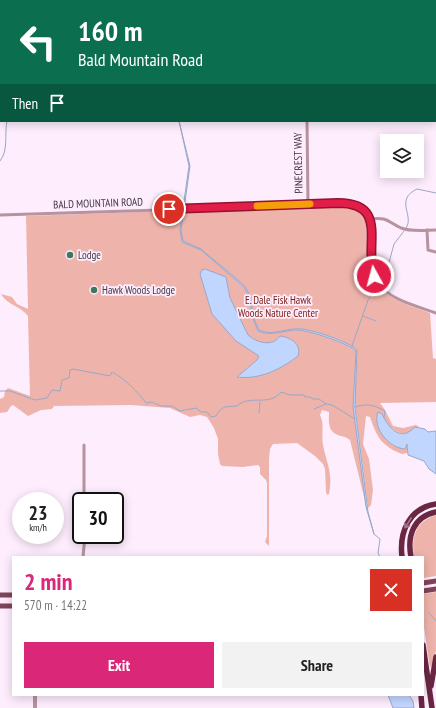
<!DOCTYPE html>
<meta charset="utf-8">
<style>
:root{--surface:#fff;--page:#f2f2f2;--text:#222;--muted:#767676;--accent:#db2777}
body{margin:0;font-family:"PT Sans Narrow",sans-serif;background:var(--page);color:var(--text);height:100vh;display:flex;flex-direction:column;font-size:15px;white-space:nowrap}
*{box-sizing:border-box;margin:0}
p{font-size:13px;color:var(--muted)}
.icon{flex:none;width:22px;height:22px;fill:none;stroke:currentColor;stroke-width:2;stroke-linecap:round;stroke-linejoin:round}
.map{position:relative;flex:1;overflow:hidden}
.panel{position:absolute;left:12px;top:556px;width:412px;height:140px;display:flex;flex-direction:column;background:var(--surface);border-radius:0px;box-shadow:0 2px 10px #0003}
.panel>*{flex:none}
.banner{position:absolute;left:0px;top:0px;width:436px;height:122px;box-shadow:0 2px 10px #0003;background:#0b6e4f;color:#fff;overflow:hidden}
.fabs{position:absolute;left:380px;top:134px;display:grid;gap:8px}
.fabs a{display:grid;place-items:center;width:44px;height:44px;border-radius:0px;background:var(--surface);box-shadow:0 2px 10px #0003;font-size:20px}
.speed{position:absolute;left:12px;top:492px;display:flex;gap:8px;font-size:20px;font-weight:700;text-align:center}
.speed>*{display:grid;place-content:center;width:52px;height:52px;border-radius:50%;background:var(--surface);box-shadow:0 2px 10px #0003;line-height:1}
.speed small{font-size:10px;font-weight:400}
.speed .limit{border:2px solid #111;border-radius:6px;background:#fff;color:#111}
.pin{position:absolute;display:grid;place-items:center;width:34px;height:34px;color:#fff;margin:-17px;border:2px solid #fff;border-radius:50%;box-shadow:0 1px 4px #0007}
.me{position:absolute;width:44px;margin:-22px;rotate:353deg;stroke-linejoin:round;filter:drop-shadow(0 0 3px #0008)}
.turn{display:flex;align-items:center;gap:14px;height:84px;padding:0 12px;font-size:18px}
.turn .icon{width:52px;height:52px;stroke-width:2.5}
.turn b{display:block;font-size:28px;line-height:34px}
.then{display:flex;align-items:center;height:38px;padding:0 12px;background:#0003;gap:8px;font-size:15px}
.round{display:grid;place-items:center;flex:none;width:42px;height:42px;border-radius:0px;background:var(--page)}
.overview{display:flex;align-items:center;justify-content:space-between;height:68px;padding:0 12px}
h1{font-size:24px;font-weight:700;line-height:30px;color:var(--accent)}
.button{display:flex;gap:8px;margin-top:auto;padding:8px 12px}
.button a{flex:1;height:46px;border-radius:0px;background:var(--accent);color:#fff;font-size:16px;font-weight:700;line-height:46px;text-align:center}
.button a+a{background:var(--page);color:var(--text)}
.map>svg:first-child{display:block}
.green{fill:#eeb4ab}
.water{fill:#c1d6ff;stroke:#9ba7c6}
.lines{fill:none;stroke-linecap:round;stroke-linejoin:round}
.stream{stroke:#9ba7c6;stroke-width:1}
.minor{stroke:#b7939f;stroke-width:3}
.tertiary{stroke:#b7939f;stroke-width:4}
.primary{stroke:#80445a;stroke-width:5}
.motorway{stroke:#6a2742;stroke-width:5.5}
.oneway{stroke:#a5768d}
.route-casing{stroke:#92132f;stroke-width:10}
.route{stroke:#e11d48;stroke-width:7}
.slow{stroke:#f59e0b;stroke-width:7}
.poi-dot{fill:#3b7864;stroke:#fdedfd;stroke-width:1.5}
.labels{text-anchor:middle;stroke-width:3.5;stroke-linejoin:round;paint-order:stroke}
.street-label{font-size:11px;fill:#423842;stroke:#fdedfd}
.poi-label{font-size:11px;fill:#423842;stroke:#fdedfd;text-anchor:start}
.park-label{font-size:11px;fill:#7f2019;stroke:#fdedfd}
</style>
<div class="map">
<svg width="436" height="708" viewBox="0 0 436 708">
<rect width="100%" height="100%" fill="#fdedfd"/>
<!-- green -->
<path class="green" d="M342 205 357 207 366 216 367 247 370 248C370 256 369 265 371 272 378 298 409 305 430 313L433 358 436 359V402L380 403 385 410 393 426 403 428 416 425 419 427C413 427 411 432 406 433 399 435 392 428 387 425L385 419 392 445 405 449 407 444V453L402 454C382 446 377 438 370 417L366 416 363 444 369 459 373 490 371 505 368 508 355 404H353V407L367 509 350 440C345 436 343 437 338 435 327 431 329 421 329 412L322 410 320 415C325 425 321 434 323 445 327 465 333 472 329 494L327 495 326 492 325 469 323 464 315 456 297 443 273 444 270 449 269 459V546L265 542 267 536V483L266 480 260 474V467L258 465 243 467 222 466 220 464 218 454V439L214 428 207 417 200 415 190 417 170 408 131 405 54 406 52 409 41 410 28 416 13 405 11 406 7 412 0 413V399L4 397 5 391 8 388 30 396 28 316C21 306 7 305 1 294L12 297 17 304 28 309 26 216Z
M436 515V576L423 578V557H414C411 537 415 522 436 515Z
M436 592V651L431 667H430L423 621V594Z"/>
<!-- water -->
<path class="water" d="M179 121 190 166 181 230 183 241 201 249 245 286 250 296 254 319 259 330C273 337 287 327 302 329 313 330 350 342 357 350L355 407 368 512 374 534 366 507 353 407 356 351C350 344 308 330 298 330 284 330 271 337 258 331L253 319 249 297 244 287 201 250 182 242 180 229 189 166Z
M205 269 226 277 230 298 248 335C257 343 273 347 280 336 290 337 302 344 298 356 281 369 260 380 237 377L257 360 259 356 236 341 212 314 200 274 202 270Z
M378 412 382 414C386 422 394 437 407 433 409 432 413 429 415 427L425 429 428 432 436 431V474L429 469 424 461 408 455 407 444 405 449C389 448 372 428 378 412Z
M388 695H409L413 701 414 708H393Z"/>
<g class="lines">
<!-- stream -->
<path class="stream" d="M233 1V0
M0 161C9 150 4 134 7 121
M406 228C415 216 394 200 417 189L436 193
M383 285 394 244 404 231
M363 316 376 321
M352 346 368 300 375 291
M0 391H10L35 400 47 398 52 390 60 391 62 380 69 378 70 370 73 369 110 376 112 372C124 378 137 391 146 403L152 402 161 406H172L180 411 196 408 201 412H207L211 417 216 416C222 405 226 407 237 406 249 394 270 407 281 392L290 395H304L305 397H310L313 399H319L326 404
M355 407C367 403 374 405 385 411L384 417
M314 409 326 404 332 405 355 419
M259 413 260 402
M374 534 380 539 378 553 380 557
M429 613 436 621"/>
<!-- minor -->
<path class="minor" d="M435 51 436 50
M435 108 436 109
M307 121 308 204
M0 215 355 204C384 213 363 261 377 282 389 300 417 306 436 313
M369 219C389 217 386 221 401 228 411 232 426 230 436 230
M427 230 428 250 436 252
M84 445V501
M83 557 85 535"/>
<!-- tertiary -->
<path class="tertiary" d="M35 695V708"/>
<!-- primary -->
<path class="primary" d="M423 583 436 581
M423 591 436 589
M0 595H13
M0 606H13"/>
<!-- motorway -->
<path class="motorway" d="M402 557C399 532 409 508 436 504
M411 557C407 536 413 517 436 512
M423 645 432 708
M431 686 436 657
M421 695 422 708"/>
</g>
<!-- one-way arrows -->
<defs><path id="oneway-shaft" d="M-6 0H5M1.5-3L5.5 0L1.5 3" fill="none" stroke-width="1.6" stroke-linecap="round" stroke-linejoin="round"/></defs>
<use class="oneway" href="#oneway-shaft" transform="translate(408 523) rotate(122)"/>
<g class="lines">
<defs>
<path id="route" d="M169 209 338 203C389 203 364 245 374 276"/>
</defs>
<!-- route casing -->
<use href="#route" class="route-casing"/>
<!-- route -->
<use href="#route" class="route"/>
<!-- slow -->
<path class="slow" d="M257 206 310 204"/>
</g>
<!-- markers -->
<g class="poi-dot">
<circle cx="70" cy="255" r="4"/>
<circle cx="94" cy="290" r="4"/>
</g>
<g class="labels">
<!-- street labels -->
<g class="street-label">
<text transform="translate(298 163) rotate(-91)" y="4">PINECREST WAY</text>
<text transform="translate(98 203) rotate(-2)" y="4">BALD MOUNTAIN ROAD</text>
</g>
<!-- poi labels -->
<g class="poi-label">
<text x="78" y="259">Lodge</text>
<text x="102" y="294">Hawk Woods Lodge</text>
</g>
<!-- park labels -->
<g class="park-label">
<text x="278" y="304">E. Dale Fisk Hawk<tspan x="278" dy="13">Woods Nature Center</tspan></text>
</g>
</g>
</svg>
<div class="fabs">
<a><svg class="icon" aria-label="layers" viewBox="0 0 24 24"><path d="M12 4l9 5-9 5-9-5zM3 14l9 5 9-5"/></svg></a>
</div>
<div class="speed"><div>23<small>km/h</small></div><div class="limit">30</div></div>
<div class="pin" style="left:169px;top:209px;background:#d93025"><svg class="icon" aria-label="arrive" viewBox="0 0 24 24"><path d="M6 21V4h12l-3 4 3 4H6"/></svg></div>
<svg class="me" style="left:374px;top:276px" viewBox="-20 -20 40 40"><circle r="17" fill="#e11d48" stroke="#fff" stroke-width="3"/><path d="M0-11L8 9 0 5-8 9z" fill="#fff"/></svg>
<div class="banner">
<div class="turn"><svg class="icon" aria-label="left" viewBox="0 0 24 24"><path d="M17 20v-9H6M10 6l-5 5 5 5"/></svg><div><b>160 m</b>Bald Mountain Road</div></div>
<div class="then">Then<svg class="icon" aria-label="arrive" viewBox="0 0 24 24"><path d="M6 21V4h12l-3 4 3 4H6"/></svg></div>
</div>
<section class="panel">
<div class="overview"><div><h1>2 min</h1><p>570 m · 14:22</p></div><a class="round" style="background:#d93025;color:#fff"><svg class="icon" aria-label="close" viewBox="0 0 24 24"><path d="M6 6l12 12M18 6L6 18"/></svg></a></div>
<div class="button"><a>Exit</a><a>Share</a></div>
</section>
</div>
